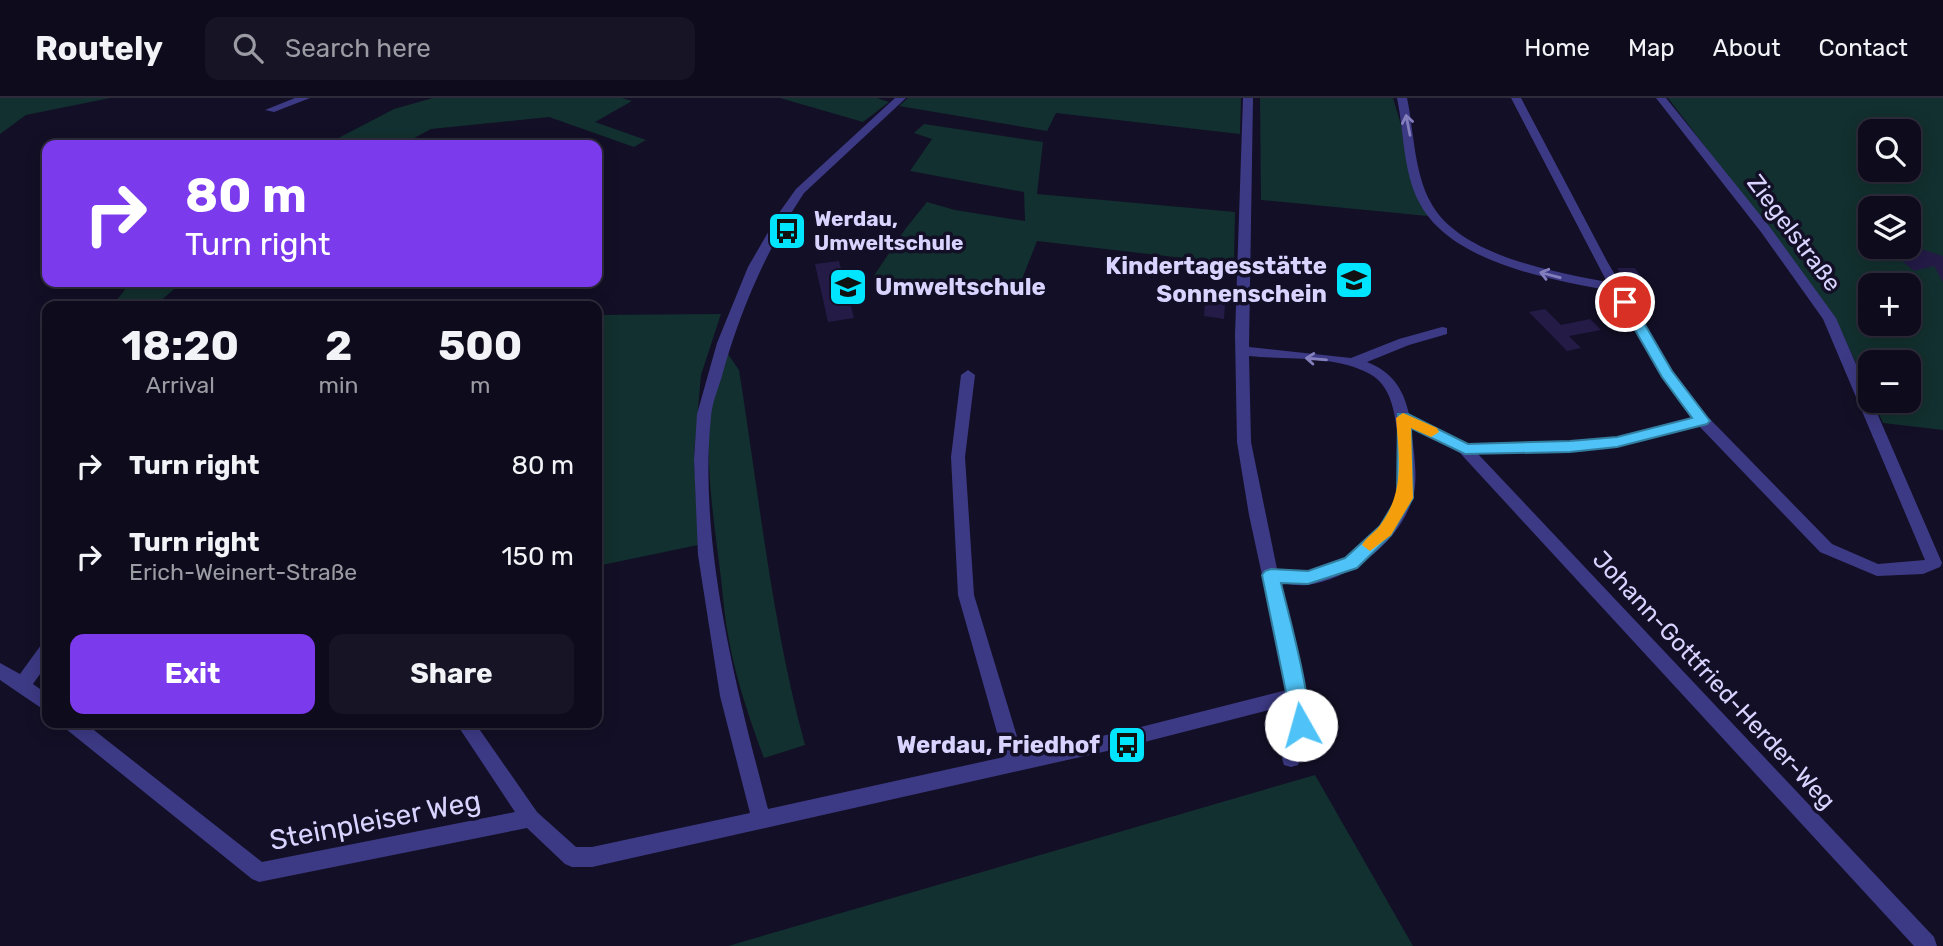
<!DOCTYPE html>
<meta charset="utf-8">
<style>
:root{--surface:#0e0b1c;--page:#171425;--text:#f1f3f6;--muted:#9b9ba3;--line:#2e2b3b;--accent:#7c3aed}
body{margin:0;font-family:Rubik,sans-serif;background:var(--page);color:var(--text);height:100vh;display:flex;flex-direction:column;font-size:26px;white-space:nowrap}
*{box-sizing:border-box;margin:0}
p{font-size:23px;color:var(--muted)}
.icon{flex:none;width:38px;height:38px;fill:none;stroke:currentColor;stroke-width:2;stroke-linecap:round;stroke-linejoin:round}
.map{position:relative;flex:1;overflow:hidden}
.details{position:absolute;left:42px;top:203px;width:560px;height:427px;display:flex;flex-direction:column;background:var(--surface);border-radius:14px;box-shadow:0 4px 18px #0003,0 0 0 2px var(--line)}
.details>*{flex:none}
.banner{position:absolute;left:42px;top:42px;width:560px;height:147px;border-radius:14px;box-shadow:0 4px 18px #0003,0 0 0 2px var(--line);background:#7c3aed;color:#fff;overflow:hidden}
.tools{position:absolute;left:1858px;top:21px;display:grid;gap:14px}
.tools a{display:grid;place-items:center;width:63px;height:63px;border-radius:14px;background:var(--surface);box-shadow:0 4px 18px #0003,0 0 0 2px var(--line);font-size:35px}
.pin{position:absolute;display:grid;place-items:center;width:60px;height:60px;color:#fff;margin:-30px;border:4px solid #fff;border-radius:50%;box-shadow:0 2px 7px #0007}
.me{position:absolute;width:77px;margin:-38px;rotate:353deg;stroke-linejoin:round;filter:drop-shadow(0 0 5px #0008)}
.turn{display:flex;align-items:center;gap:24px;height:147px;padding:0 28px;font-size:32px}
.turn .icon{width:91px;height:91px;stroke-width:2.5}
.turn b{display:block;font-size:49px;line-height:60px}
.eta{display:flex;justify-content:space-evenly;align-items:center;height:119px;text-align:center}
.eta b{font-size:42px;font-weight:700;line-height:49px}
.action{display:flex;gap:14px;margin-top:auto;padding:14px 28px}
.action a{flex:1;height:80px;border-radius:14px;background:var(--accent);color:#fff;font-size:28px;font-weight:700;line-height:80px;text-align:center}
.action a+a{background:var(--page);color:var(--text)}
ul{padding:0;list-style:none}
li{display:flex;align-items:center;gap:21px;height:91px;padding:0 28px}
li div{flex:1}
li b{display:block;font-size:26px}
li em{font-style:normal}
header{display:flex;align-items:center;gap:42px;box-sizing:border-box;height:98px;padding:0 35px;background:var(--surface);border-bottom:2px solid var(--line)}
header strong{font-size:33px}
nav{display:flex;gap:38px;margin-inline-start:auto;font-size:24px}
.search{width:490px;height:63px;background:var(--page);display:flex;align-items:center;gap:18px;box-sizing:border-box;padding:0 24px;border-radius:14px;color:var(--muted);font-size:26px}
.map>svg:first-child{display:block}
.green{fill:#12302f;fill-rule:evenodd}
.building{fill:#241b47}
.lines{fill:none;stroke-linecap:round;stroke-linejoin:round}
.minor{fill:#3d3a85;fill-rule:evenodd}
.oneway{stroke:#837fbc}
.route{fill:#4fc3f7;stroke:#337fa1;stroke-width:2}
.slow{fill:#f59e0b}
.labels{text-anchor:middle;stroke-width:7;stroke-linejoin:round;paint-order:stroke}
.far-poi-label{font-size:21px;font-weight:bold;fill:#d9d4ff;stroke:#130f26;text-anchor:start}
.street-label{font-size:24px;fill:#d9d4ff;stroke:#130f26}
.poi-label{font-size:24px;font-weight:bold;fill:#d9d4ff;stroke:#130f26;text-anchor:end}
.near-street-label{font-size:28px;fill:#d9d4ff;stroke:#130f26}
</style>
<header>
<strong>Routely</strong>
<div class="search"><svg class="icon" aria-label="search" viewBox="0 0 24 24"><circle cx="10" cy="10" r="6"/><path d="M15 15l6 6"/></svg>Search here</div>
<nav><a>Home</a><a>Map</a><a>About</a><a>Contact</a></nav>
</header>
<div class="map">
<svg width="1943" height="848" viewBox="0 0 1943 848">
<rect width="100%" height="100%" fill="#130f26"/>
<!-- green -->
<path class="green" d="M0 0H110L26 17 0 36Z
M433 0H622L632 3 595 24 646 42 634 49 549 19 431 31 401 47H325L394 11Z
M780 0H877L889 4 863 24Z
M908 0H1241L1240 36 1056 15 1047 33 899 8Z
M1260 0H1393L1428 118 1261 102Z
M1668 0H1943V332L1883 325 1873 303H1909V264H1871V298L1835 219ZM1871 33H1909V72H1871ZM1871 110H1909V149H1871ZM1871 187H1909V226H1871Z
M924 26 1043 44 1037 96 1235 114 1234 166 1037 143 1015 199 873 179 906 130 927 104 955 112 1025 123 1024 94 910 73 932 41 914 35Z
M131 184H182L155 208H112Z
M721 216 701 277 694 356 698 447 597 468V217Z
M728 256 739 272C759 397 772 526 805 647L764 660C749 620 735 578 728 537 724 516 723 494 720 473 712 405 696 320 728 256Z
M1315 677 1413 848H728Z"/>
<!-- building -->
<path class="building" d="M1921 151 1943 158V184L1934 168 1914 173 1894 156Z
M839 163 854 220 828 224 815 166Z
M1617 170H1635L1652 194H1634Z
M1205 204 1225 206 1224 221 1204 218Z
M1545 211 1561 227 1590 221 1601 232 1569 238 1581 250 1567 253 1529 214Z"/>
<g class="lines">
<!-- minor -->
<path class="minor" d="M295 0H310L274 14 265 12Z
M895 0H906L804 95C766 152 740 213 722 278 718 291 712 305 711 319 698 444 736 590 768 711L1004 659 958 497 951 359 961 277 968 272 975 277 965 359 974 497 1022 655 1125 633 1287 592 1249 417 1237 344 1235 237 1243 0H1253L1249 249 1351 260 1399 241 1442 229 1447 230V236L1409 247 1367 264C1392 274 1403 290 1409 316L1467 346 1570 344 1617 339 1692 319 1662 278 1612 193C1552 182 1450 165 1419 104 1403 74 1404 33 1397 0H1407C1414 33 1414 75 1431 105 1459 157 1553 174 1607 184L1511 0H1521L1608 165 1672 272 1707 318 1832 446 1878 466 1925 462 1823 221 1761 134 1656 0H1666L1769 128 1836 220 1942 465 1940 469 1923 476 1877 478 1820 454 1699 328 1617 349 1570 354 1478 356 1934 839 1937 848H1914L1460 355 1411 329C1413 350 1418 374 1414 395 1404 440 1353 481 1307 487 1299 488 1289 486 1280 485L1306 597 1310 627 1298 667 1291 669 1284 667 1282 661 1292 627 1289 607 1125 649 592 769H572L565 766 527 730 259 784 252 781 66 631 63 625H85L262 764 515 714 456 625H475L537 714 576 749H592L750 715 720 598 698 457 694 361 697 316 717 245 748 169 781 112 796 91ZM1249 258C1287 262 1336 257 1370 276 1390 287 1394 311 1397 332 1399 352 1403 375 1398 396 1389 432 1346 467 1309 473 1299 475 1288 473 1277 471L1251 344Z
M47 545V566L33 586 47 596V614L0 582V565L20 576 41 547Z"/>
</g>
<!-- one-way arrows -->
<defs><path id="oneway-shaft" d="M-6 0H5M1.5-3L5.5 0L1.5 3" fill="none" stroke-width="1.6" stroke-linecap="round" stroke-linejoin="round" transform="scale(1.75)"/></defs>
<g class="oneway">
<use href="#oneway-shaft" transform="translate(1408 27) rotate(-101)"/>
<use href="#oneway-shaft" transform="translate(1550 177) rotate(-165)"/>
<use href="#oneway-shaft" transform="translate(1316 261) rotate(-175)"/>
</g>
<!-- route -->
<path class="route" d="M1625 200 1630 201 1672 273 1707 319 1710 323 1707 326 1617 349 1570 354 1465 356 1411 330 1413 400 1391 437 1357 470 1308 486 1281 485C1287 511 1316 613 1307 633L1301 635 1294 633 1262 477 1265 473 1271 471 1308 473 1345 460 1380 428 1397 400 1398 316H1408L1468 346 1570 343 1617 339 1692 320 1662 279 1619 204Z"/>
<!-- slow -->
<path class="slow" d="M1403 315 1437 330 1439 334 1431 339 1411 330 1413 400 1391 437 1370 453 1362 447C1367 438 1376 434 1381 426 1405 393 1399 358 1396 320Z"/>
<!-- icons -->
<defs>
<symbol id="bus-square" viewBox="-11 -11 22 22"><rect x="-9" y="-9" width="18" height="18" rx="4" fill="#00e5ff" stroke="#130f26"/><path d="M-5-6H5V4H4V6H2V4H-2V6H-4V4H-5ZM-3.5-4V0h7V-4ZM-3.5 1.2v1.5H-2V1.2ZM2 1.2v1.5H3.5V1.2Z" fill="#111"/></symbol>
<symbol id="school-square" viewBox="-11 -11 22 22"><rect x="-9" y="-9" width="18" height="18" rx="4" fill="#00e5ff" stroke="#130f26"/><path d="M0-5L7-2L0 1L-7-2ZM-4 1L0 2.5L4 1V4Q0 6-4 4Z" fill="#111"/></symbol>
</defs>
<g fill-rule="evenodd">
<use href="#bus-square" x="765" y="111" width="44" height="44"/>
<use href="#school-square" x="1332" y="160" width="44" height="44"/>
<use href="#school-square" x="826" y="167" width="44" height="44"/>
<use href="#bus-square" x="1105" y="625" width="44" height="44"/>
</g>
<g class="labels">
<!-- far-poi labels -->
<g class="far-poi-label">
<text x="814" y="128">Werdau,<tspan x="814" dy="24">Umweltschule</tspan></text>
</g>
<!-- street labels -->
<g class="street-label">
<text transform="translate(1794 135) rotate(53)" y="8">Ziegelstraße</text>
<text transform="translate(1714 582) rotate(47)" y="8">Johann-Gottfried-Herder-Weg</text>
</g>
<!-- poi labels -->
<g class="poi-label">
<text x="1327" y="176">Kindertagesstätte<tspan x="1327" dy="28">Sonnenschein</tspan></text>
<text x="875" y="197" text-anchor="start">Umweltschule</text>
<text x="1100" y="655">Werdau, Friedhof</text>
</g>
<!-- near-street labels -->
<g class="near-street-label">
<text transform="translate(375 722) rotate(-11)" y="10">Steinpleiser Weg</text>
</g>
</g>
</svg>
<div class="tools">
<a><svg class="icon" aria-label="search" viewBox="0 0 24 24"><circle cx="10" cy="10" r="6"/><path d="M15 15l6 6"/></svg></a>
<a><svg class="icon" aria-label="layers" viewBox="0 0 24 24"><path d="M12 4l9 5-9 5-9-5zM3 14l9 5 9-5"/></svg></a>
<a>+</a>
<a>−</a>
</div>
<div class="pin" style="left:1625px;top:204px;background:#d93025"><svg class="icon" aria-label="arrive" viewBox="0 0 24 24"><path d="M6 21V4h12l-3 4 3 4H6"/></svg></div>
<svg class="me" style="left:1301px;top:627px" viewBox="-20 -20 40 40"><circle r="19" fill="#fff"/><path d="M0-13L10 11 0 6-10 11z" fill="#4fc3f7"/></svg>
<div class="banner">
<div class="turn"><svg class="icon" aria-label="right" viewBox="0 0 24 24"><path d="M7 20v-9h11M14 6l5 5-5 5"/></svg><div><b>80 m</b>Turn right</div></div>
</div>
<section class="details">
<div class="eta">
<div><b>18:20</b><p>Arrival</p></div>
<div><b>2</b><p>min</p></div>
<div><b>500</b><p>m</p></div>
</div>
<ul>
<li><svg class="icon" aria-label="right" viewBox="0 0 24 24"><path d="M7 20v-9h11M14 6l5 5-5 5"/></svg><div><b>Turn right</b></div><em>80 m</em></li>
<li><svg class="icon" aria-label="right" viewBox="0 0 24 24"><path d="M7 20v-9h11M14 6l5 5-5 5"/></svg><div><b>Turn right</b><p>Erich-Weinert-Straße</p></div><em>150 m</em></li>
</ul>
<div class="action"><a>Exit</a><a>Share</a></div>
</section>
</div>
